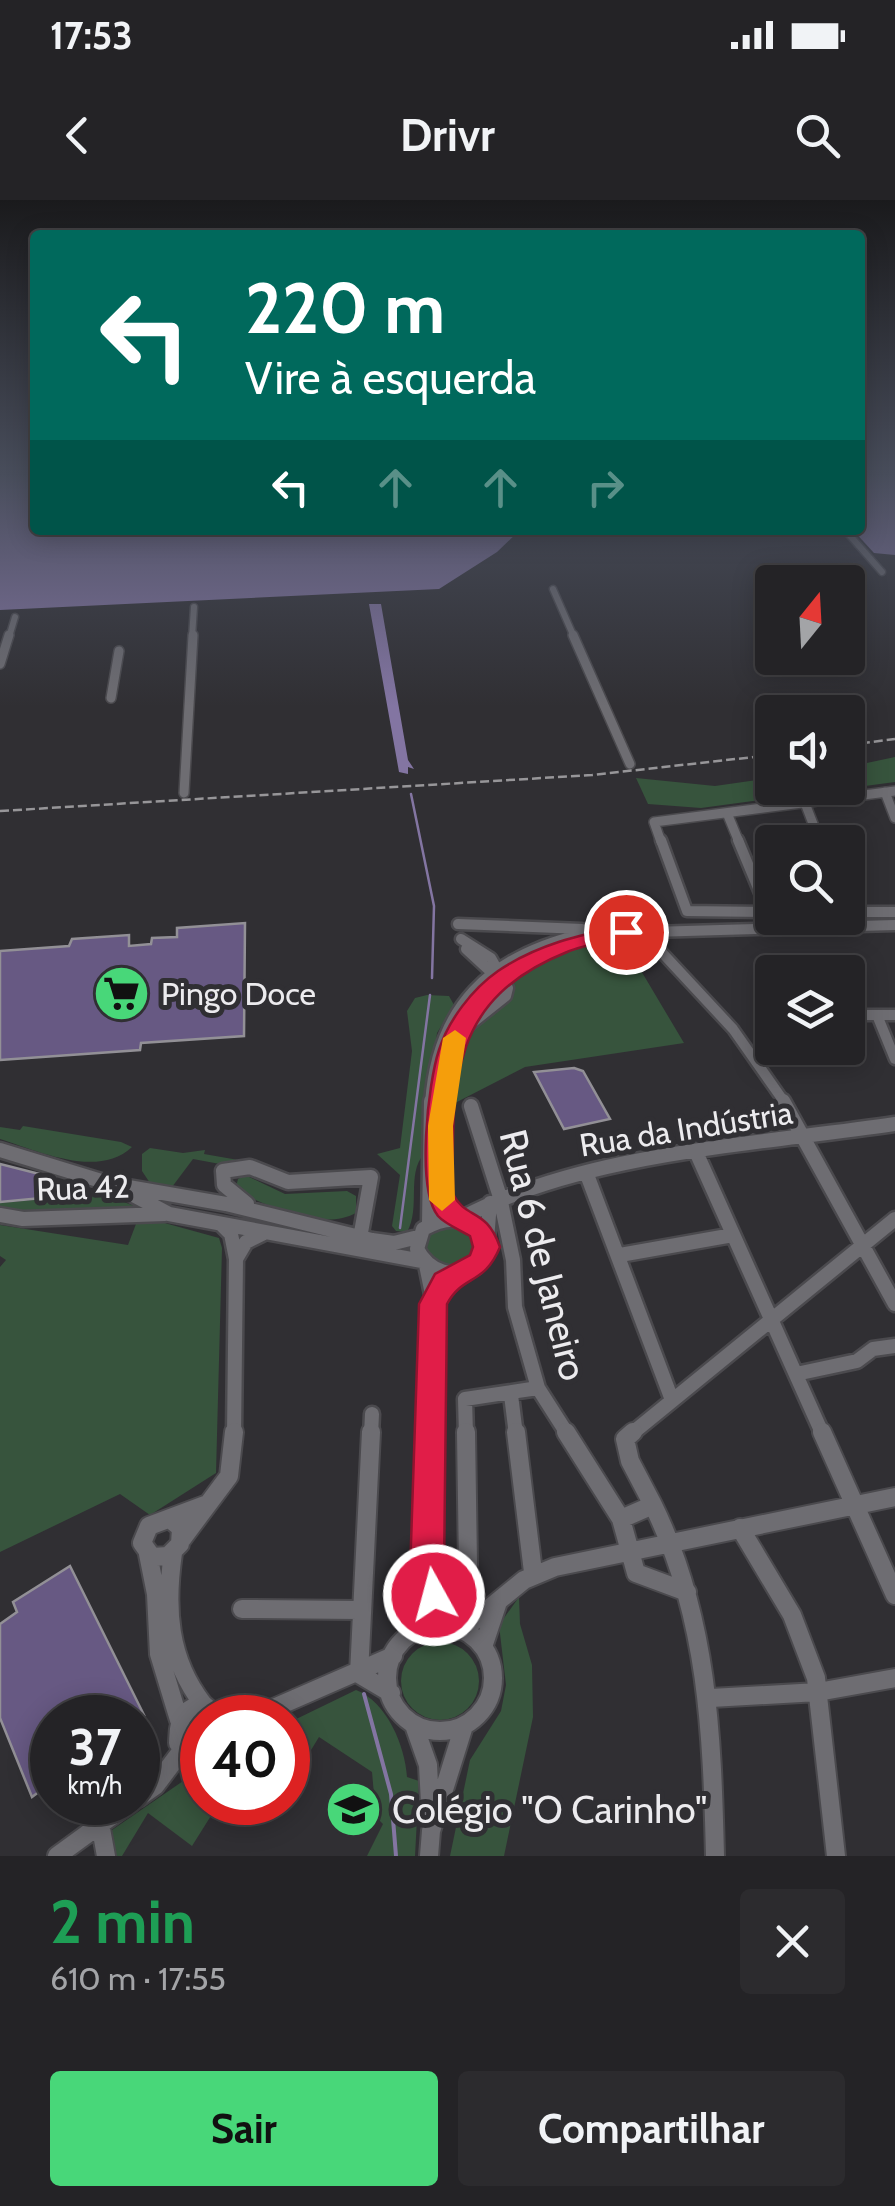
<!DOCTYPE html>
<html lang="pt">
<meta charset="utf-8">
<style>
:root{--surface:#242326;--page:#2c2b2e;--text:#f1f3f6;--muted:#a3a4a7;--line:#414043;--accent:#48d779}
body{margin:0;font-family:Cabin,sans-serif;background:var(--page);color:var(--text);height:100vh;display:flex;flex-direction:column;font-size:38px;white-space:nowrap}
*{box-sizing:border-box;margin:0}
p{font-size:32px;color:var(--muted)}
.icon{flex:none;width:55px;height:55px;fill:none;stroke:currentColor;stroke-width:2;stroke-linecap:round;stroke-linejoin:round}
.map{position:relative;height:1656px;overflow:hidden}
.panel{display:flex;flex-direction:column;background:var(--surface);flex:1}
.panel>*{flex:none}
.guide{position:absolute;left:30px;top:30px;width:835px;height:305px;border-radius:10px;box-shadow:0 5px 25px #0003,0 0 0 2px var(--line);background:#00695c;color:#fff;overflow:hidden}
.needle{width:65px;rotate:18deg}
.buttons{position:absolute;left:755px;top:365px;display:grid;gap:20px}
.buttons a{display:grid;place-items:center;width:110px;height:110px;border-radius:10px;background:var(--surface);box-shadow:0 5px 25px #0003,0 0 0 2px var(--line);font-size:50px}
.speed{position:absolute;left:30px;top:1495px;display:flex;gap:20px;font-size:50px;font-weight:700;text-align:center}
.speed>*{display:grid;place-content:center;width:130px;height:130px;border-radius:50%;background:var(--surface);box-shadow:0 5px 25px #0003,0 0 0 2px var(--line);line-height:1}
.speed small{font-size:25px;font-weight:400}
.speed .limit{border:15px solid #d22;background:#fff;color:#111}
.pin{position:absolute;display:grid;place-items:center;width:85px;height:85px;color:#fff;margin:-42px;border:5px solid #fff;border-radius:50%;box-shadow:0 2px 10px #0007}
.me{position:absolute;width:110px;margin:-55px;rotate:353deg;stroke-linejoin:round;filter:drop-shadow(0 0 8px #0008)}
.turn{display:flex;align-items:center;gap:35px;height:210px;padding:0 50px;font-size:45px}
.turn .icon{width:130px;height:130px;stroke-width:2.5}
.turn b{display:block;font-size:70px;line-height:85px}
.lanes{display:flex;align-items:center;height:95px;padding:0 50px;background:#0003;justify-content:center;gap:50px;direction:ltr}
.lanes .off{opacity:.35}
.round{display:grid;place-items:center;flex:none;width:105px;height:105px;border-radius:10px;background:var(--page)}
.headline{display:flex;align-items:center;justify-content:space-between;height:170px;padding:0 50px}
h1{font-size:60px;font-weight:700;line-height:75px;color:#1e9e55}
.button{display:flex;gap:20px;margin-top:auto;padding:20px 50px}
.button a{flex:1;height:115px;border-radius:10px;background:var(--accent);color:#111;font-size:40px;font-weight:700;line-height:115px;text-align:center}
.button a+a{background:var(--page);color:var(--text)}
.status{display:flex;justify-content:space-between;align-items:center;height:70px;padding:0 50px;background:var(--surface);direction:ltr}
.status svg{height:28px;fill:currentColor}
header{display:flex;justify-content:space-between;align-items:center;height:130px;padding:0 50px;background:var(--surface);font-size:45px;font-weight:700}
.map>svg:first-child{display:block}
.green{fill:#37543d}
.water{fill:#8375a2}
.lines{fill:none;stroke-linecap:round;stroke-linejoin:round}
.stream-far1{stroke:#8375a2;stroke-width:2.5}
.stream{stroke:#8375a2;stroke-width:4}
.building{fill:#675983;stroke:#929096;stroke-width:2.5}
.minor-far4-casing{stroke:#4b4a4e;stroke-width:9}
.minor-far3-casing{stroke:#4b4a4e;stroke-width:12}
.minor-far2-casing{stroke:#4b4a4e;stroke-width:15}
.minor-far1-casing{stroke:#4b4a4e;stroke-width:19}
.minor-casing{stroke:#4b4a4e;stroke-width:22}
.minor-far4{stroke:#6e6d72;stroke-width:6}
.minor-far3{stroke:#6e6d72;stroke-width:9}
.minor-far2{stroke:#6e6d72;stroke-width:10}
.minor-far1{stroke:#6e6d72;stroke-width:14}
.minor{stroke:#6e6d72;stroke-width:18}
.rail{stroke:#979699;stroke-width:2.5;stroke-dasharray:9 4;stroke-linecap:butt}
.route{fill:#e11d48;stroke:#92132f;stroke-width:2.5}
.slow{fill:#f59e0b}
.labels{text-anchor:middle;stroke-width:10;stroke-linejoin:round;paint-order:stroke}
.poi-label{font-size:32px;fill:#ecebee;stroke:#302f33;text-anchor:start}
.street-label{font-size:32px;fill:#ecebee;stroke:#302f33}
.near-street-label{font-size:38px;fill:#ecebee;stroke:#302f33}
.near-poi-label{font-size:38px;fill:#ecebee;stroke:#302f33;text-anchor:start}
</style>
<div class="status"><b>17:53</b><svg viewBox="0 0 49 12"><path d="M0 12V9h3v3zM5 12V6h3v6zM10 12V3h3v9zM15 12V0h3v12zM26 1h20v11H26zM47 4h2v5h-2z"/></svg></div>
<header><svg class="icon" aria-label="back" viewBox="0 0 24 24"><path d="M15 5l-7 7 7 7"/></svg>Drivr<svg class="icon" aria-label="search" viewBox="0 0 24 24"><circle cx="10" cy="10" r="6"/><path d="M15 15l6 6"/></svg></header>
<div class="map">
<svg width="895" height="1656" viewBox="0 0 895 1656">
<rect width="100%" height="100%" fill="#302f33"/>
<!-- green -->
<path class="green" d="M895 557V582L701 608 648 604 636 578 715 586 772 578V588H848V567Z
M619 738 636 747 630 749 644 763 640 769 684 843 525 867 455 903 453 893 472 830 511 799 509 780 561 750Z
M427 795 449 796 454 805 437 833 424 954C406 974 421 1008 407 1032L396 1031 392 1026 400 975 377 954 400 948 412 851 407 811 415 798Z
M23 926 121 942 132 947C98 979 38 951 0 939V927L20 930Z
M150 948 183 953 205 950 204 954 244 961 220 964 193 959 172 987 150 983 142 971V954Z
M245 975 285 994 347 991 356 996V1013C321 1032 268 1005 235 991L238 979Z
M103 994 137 1007 0 1013V1003Z
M161 1022 219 1038 222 1048 216 1273 150 1315 120 1294 0 1352V1067L6 1060 0 1056V1025L128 1045 136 1024Z
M446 1025 468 1032 475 1045 470 1059 455 1067 437 1065 423 1047 427 1035Z
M519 1397 520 1424 532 1465 533 1517 504 1656H450L470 1560 501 1511 506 1485 499 1425Z
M401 1481a39 39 0 1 1 78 0a39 39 0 1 1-78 0Z
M356 1490C387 1502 405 1546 407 1577L419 1581 415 1656H367L383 1624 376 1617 372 1572 319 1537 297 1573 288 1566V1523Z
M202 1568V1602L230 1603 222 1615 214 1611 192 1646 148 1613 122 1656H114L112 1630Z"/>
<!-- water -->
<path class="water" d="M0 275H35V330H520L497 352 439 389 0 410Z
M860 275H895V355L874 353 853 330H860Z
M369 404H381L408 560 414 569 408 567V574L399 572Z"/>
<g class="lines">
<!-- stream-far1 -->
<path class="stream-far1" d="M411 594 434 706 432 778
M400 1028 430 795"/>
<!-- stream -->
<path class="stream" d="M364 1494 391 1594 396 1656"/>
</g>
<!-- building -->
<path class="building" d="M245 723 244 836 141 843 140 850 0 860V751L69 746 72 739 129 735V746L151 744 152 738 177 737V728Z
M574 868 583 871 610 919 564 929 534 872Z
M0 964 55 978 52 997 0 1002Z
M70 1366 144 1515 52 1518V1582L32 1597 0 1518V1424L17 1412 13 1402Z"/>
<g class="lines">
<defs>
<path id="minor-far4" d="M845 330 882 372
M553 389 574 437
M9 437 15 417
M192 437 194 407"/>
<path id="minor-far3" d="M573 435 630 564
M0 464 9 435
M111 498 119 451
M885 592 895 618
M184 593 193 435
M805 603 820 642
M727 613 739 642
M661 642 654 622 895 591"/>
<path id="minor-far2" d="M661 640 687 711 772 712
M738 640 768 712
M848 712H895
M458 724 582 729
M636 730H641L733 829 785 903
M461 739 491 758 508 788 506 796 466 828
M466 749 492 773
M848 815H895
M877 815 895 859
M430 903C437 806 489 756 582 734L895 725
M444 903C457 813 488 777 571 742"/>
<path id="minor-far1" d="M445 901C440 936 428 990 458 1017
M783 901 895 1104
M471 906 500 997 513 1060 515 1107 538 1188 568 1235
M0 950 111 984 226 1004 372 1040 394 1043 418 1037
M697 954 823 1235
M586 972 672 1200
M124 990 169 1014 422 1061
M247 1004 224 985 223 971 250 967 288 982 371 977 360 1038
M0 1015 23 1019 165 1014
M462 1018C586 952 755 945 895 924
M429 1023 431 901
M222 1025 231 1034 236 1059 234 1235
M486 1038C467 1016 448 1015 423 1029L417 1049C429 1072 453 1080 476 1067L486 1052 490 1003
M620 1055 733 1035
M236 1059 246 1042 264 1033
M426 1065 434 1104 432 1235
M796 1174 857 1161 873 1149 895 1146
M511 1195 516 1235
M371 1235 372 1214
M466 1235 465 1199 538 1188
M630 1235 895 1019"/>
<path id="minor" d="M466 1232 468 1365
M516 1232 533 1372
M566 1232 621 1319
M633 1232 625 1239 630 1261 653 1305
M822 1232 895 1395
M170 1319 181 1328 180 1344 168 1356 152 1357 142 1343 149 1326 205 1305
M740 1328 792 1415 816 1478 836 1656
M182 1339 229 1276 234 1232
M173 1353C165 1408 168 1459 203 1504
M148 1354 156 1394 159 1454 179 1520
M428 1377 442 1423
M687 1392 636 1373 621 1319 653 1305C708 1417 712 1534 715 1656
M242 1409 359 1410
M387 1478a53 53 0 1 1 106 0a53 53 0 1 1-106 0Z
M417 1429 429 1333 432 1232
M464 1429 524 1380 555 1367 895 1297
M483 1447 498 1402
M359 1474 371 1232
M359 1474 391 1493
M711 1498 818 1492 895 1478
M251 1518 393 1456
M415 1528 428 1565 431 1622
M202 1551 188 1552 178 1543C179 1521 180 1510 203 1504L219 1518
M138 1598 155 1586 183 1549
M100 1623 106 1656
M57 1656 131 1602
M429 1656 431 1631 463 1529"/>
</defs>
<!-- minor-far4 casing -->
<use href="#minor-far4" class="minor-far4-casing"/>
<!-- minor-far3 casing -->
<use href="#minor-far3" class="minor-far3-casing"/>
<!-- minor-far2 casing -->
<use href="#minor-far2" class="minor-far2-casing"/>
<!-- minor-far1 casing -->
<use href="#minor-far1" class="minor-far1-casing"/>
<!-- minor casing -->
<use href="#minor" class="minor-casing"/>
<!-- minor-far4 -->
<use href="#minor-far4" class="minor-far4"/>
<!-- minor-far3 -->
<use href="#minor-far3" class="minor-far3"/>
<!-- minor-far2 -->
<use href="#minor-far2" class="minor-far2"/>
<!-- minor-far1 -->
<use href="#minor-far1" class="minor-far1"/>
<!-- minor -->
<use href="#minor" class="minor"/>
<!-- rail -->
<path class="rail" d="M848 545 895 539
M0 611 592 575 772 555"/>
</g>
<!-- sky -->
<linearGradient id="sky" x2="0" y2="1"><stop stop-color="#1a1a1c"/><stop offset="0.54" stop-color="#484d5b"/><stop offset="1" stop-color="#484d5b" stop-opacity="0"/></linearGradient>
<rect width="895" height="507" fill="url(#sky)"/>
<!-- route -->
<path class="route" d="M626 725 634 727V736C612 742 587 743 567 752 448 800 452 883 453 994 466 1020 486 1007 500 1047 484 1086 463 1074 447 1104L444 1373 451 1395 446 1407 434 1412 422 1407 410 1373 419 1104 435 1074 470 1055 473 1047 470 1036C460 1030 445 1024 438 1016 416 988 428 883 439 850 448 821 472 789 498 771 538 744 580 735 626 725Z"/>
<!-- slow -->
<path class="slow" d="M455 830 466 838 453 926 455 1000 442 1011 429 1000 428 926 443 838Z"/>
<!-- icons -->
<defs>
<symbol id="supermarket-disc" viewBox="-11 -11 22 22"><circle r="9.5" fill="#48d779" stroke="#302f33"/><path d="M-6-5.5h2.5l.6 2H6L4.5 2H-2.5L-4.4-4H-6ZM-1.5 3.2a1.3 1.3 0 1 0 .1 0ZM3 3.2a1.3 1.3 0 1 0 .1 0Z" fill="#111"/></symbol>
<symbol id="school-disc" viewBox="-11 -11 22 22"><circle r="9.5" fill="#48d779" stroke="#302f33"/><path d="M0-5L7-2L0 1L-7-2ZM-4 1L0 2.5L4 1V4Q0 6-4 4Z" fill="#111"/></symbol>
</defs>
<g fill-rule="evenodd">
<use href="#supermarket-disc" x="90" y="762" width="63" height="63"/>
<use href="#school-disc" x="322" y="1578" width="63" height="63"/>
</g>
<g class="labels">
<!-- poi labels -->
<g class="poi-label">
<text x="161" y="805">Pingo Doce</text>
</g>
<!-- street labels -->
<g class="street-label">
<text transform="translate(686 929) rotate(-9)" y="11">Rua da Indústria</text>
<text transform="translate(83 988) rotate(-2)" y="11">Rua 42</text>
</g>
<!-- near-street labels -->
<g class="near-street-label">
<text transform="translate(543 1055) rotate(76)" y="13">Rua 6 de Janeiro</text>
</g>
<!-- near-poi labels -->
<g class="near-poi-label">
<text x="392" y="1623">Colégio "O Carinho"</text>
</g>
</g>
</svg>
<div class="buttons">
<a><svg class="needle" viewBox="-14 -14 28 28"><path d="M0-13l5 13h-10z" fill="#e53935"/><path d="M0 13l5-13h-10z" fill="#a3a4a7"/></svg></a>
<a><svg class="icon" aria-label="sound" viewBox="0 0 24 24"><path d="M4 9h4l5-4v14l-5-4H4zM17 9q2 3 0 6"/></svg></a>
<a><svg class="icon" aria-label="search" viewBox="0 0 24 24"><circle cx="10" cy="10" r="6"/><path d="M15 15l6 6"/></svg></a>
<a><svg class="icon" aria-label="layers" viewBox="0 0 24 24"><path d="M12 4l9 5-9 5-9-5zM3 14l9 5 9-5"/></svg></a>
</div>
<div class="speed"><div>37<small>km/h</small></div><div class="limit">40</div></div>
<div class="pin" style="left:626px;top:732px;background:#d93025"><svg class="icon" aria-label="arrive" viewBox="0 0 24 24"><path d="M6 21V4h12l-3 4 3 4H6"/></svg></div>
<svg class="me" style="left:434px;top:1395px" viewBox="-20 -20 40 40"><circle r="17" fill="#e11d48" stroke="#fff" stroke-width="3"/><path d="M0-11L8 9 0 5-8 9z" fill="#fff"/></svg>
<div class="guide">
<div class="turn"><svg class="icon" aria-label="left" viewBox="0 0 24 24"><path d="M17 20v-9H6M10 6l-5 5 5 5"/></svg><div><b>220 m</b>Vire à esquerda</div></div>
<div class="lanes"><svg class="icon" aria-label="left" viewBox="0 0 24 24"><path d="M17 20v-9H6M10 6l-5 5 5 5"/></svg><svg class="icon off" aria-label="ahead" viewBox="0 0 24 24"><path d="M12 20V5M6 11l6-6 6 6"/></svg><svg class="icon off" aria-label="ahead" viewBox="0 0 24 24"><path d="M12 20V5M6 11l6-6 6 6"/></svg><svg class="icon off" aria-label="right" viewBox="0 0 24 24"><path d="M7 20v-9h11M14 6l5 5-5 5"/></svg></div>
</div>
</div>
<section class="panel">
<div class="headline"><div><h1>2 min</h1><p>610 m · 17:55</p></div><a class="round"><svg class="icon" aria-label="close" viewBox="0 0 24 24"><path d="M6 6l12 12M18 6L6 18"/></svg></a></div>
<div class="button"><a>Sair</a><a>Compartilhar</a></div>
</section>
